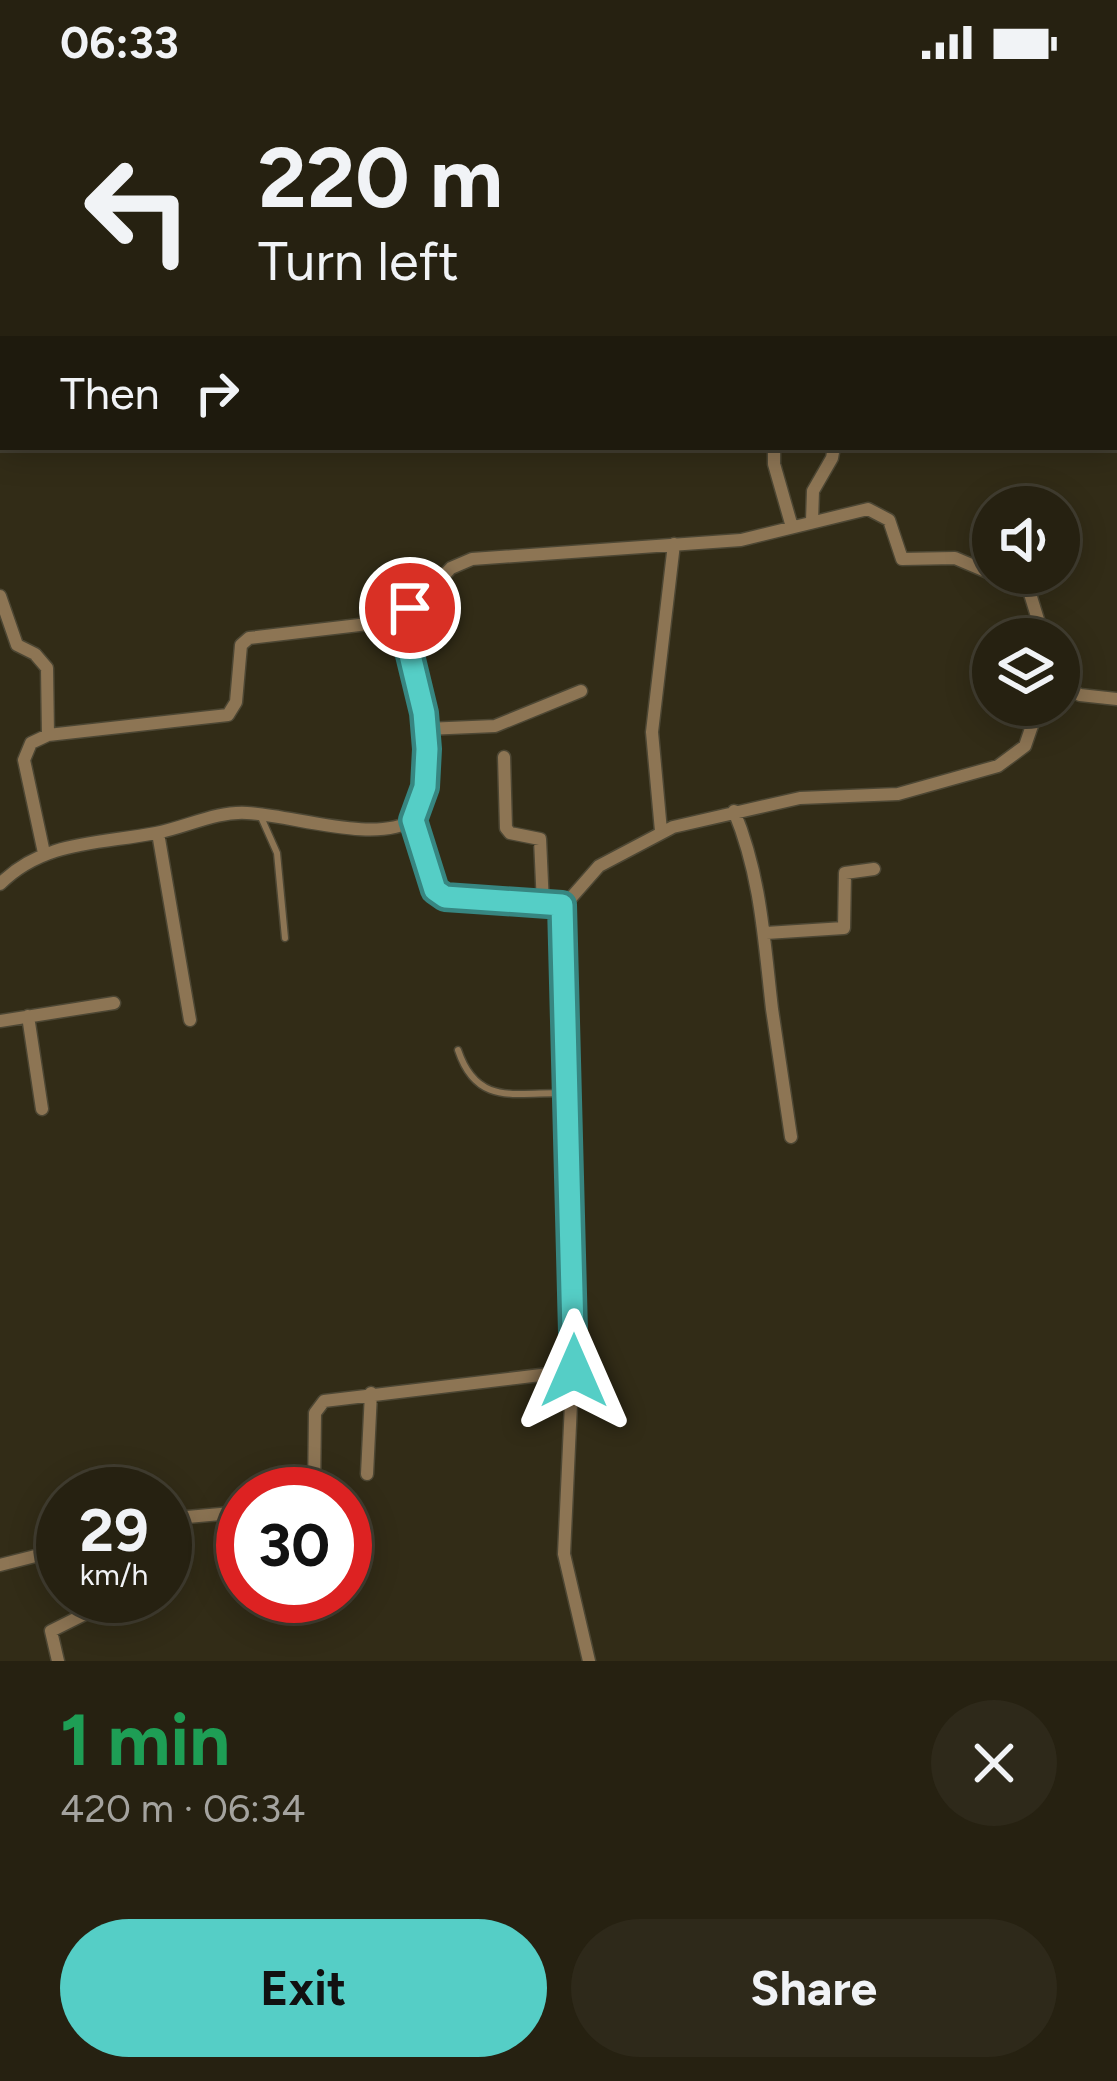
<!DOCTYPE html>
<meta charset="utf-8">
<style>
:root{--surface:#262111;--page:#2e291a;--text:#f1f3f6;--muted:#a4a39f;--line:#423e31;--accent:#55cec6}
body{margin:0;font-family:Figtree,sans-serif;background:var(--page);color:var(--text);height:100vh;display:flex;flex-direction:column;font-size:45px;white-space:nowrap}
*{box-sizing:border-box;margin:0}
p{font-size:39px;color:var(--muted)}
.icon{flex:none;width:66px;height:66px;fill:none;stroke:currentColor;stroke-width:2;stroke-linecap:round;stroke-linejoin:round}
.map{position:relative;height:1577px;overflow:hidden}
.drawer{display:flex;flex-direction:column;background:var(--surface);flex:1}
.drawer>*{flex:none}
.hud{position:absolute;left:0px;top:0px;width:1119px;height:366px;box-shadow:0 6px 30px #0003,0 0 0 3px var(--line);background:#262111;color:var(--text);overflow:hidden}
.fabs{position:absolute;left:972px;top:402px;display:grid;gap:24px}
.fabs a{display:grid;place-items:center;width:108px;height:108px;border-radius:50%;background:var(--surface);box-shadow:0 6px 30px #0003,0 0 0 3px var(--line);font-size:60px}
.speed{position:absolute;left:36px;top:1383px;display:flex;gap:24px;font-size:60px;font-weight:700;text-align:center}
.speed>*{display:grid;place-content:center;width:156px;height:156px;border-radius:50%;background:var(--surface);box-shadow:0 6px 30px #0003,0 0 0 3px var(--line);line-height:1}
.speed small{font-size:30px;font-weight:400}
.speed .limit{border:18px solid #d22;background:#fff;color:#111}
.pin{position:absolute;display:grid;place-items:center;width:102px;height:102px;color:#fff;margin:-51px;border:6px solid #fff;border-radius:50%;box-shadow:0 3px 12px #0007}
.me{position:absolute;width:132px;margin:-66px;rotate:0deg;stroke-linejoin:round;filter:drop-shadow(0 0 9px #0008)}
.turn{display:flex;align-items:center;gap:42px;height:252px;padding:0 60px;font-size:54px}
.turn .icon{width:156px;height:156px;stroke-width:2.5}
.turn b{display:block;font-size:84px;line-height:102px}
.then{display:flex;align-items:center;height:114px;padding:0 60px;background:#0003;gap:24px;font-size:45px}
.round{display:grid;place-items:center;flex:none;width:126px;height:126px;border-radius:63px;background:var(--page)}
.overview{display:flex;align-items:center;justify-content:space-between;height:204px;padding:0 60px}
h1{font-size:72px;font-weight:700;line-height:90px;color:#1e9e55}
.primary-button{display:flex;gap:24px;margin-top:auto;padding:24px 60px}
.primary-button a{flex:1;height:138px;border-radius:72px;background:var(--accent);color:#111;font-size:48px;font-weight:700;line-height:138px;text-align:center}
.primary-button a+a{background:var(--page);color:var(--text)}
.status{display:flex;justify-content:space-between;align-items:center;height:84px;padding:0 60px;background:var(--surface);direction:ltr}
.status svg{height:33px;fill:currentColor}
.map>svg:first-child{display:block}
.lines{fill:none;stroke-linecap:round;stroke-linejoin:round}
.river{stroke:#364a26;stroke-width:27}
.lane-casing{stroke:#4d4734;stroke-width:9}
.street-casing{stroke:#4d4734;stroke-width:15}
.lane{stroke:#8d7554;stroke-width:6}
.street{stroke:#8d7554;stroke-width:12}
.route-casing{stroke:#378681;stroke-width:30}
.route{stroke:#55cec6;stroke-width:21}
</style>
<div class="status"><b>06:33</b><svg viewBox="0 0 49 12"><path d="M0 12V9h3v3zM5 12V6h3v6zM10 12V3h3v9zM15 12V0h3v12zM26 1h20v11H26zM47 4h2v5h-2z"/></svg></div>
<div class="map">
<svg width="1117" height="1577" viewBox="0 0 1117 1577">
<rect width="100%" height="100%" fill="#322c17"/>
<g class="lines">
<!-- river -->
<path class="river" d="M1064 3 1066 0
M0 267H3"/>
<defs>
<path id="lane" d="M261 733 277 769 285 854
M458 966C477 1023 515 1008 568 1009"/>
<path id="street" d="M774 363V380L792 443
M812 437 813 407 832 374 834 363
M0 512 17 561 35 570 47 584 48 651
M1059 599 1080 611 1117 615
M426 645 495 642 581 607
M504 673 506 744 510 749 540 755 543 821
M734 727C761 792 764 856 772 925 778 968 785 1010 791 1053
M413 736 439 811 558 822 570 815 599 782 673 743 800 714 898 710 998 682 1025 662 1039 621
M661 747 652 648 674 460
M158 749 190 936
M44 769 24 676 31 659 48 651 228 631 236 618 241 561 249 554 402 536
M0 800C44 756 100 760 156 749 187 743 216 727 247 729 292 731 375 760 413 736 451 684 411 593 402 536L451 484 472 475 741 456 868 425 889 436 902 475 955 474 1002 494 1027 500 1044 555
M562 821 574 1255 564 1470 589 1577
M766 849 844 844 845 789 874 785
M28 932 42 1025
M0 937 114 919
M367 1390 371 1309
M314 1410 315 1329 324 1317 574 1287
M165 1435 243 1428
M0 1481 63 1465
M58 1577 51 1547 83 1531 81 1512"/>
</defs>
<!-- lane casing -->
<use href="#lane" class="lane-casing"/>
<!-- street casing -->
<use href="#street" class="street-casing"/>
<!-- lane -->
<use href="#lane" class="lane"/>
<!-- street -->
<use href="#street" class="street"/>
</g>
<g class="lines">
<defs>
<path id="route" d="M410 524 403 542 424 629 427 665 425 703 413 736 435 806 445 813 562 821 574 1287"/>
</defs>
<!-- route casing -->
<use href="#route" class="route-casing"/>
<!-- route -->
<use href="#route" class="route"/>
</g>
</svg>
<div class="fabs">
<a><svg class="icon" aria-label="sound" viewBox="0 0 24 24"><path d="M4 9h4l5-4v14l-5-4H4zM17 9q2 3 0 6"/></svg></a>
<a><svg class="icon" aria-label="layers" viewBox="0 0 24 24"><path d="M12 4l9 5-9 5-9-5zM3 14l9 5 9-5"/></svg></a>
</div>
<div class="speed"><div>29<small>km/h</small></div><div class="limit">30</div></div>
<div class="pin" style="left:410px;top:524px;background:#d93025"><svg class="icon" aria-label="arrive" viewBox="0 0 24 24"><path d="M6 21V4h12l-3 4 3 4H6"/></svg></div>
<svg class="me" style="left:574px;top:1287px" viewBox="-20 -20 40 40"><path d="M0-17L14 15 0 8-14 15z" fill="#55cec6" stroke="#fff" stroke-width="4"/></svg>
<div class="hud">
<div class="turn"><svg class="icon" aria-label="left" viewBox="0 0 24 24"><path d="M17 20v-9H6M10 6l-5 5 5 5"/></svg><div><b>220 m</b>Turn left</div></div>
<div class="then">Then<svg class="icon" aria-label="right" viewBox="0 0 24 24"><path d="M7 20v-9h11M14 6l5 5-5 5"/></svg></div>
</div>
</div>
<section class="drawer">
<div class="overview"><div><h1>1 min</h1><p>420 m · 06:34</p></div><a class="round"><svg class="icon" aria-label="close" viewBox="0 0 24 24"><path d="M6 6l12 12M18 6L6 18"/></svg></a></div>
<div class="primary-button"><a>Exit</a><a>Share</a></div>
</section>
